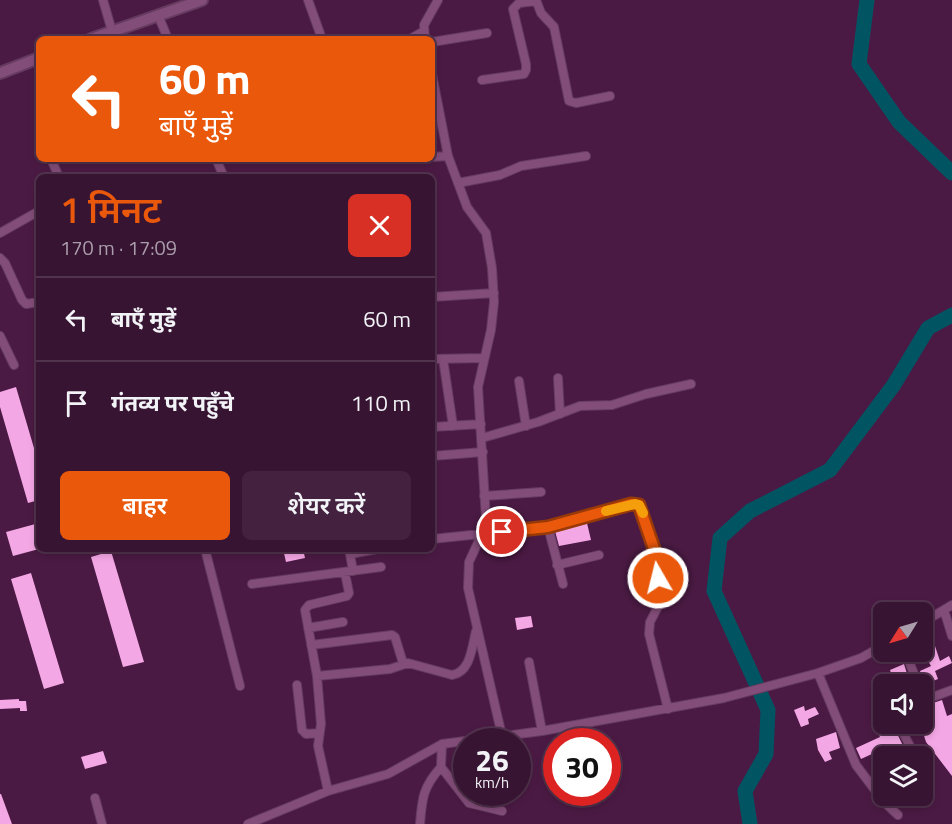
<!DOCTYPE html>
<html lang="hi">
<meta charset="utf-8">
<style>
:root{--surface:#381433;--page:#43213f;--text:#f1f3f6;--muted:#ab9eac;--line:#52334e;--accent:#ea580c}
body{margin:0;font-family:"Titillium Web","Noto Sans Devanagari",sans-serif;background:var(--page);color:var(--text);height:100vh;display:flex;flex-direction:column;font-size:22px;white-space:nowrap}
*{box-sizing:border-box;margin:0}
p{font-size:20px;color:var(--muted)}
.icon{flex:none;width:33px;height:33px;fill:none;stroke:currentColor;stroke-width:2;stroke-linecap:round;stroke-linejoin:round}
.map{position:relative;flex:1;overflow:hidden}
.panel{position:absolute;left:36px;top:174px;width:399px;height:378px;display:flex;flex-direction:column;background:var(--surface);border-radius:9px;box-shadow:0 3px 9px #0003,0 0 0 2px var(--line)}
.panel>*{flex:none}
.hud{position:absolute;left:36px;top:36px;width:399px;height:126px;border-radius:9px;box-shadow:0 3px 9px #0003,0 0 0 2px var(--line);background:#ea580c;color:#fff;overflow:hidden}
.needle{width:39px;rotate:233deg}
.fabs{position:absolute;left:873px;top:602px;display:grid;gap:12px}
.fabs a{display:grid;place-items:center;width:60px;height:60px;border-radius:9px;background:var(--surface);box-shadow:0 3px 9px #0003,0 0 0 2px var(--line);font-size:30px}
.speed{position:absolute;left:453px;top:728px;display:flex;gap:12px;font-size:30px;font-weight:700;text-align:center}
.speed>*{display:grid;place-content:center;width:78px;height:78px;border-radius:50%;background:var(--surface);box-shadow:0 3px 9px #0003,0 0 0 2px var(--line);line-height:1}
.speed small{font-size:15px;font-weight:400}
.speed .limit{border:9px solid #d22;background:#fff;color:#111}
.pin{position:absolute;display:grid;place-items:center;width:51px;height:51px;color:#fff;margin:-26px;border:3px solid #fff;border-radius:50%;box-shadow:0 2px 6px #0007}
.me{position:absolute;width:66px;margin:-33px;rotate:352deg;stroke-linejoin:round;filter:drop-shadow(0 0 4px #0008)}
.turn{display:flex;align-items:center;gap:21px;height:126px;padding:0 24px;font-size:27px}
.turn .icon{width:78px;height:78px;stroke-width:2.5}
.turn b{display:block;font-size:42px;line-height:51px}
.round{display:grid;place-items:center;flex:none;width:63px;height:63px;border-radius:9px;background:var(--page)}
.overview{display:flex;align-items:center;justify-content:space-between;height:102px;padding:0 24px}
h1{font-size:36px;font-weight:600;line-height:45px;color:var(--accent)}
.cta{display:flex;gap:12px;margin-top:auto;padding:12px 24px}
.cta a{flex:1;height:69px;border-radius:9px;background:var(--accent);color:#fff;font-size:24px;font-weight:600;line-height:69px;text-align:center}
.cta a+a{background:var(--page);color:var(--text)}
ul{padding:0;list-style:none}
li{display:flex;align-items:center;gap:18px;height:84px;padding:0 24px;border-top:2px solid var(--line)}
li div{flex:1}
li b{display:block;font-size:22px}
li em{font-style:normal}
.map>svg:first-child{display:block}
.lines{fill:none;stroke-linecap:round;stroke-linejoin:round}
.river{stroke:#015563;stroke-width:15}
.building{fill:#f4a7e5}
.street-casing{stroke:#653b60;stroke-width:10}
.secondary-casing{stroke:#653b60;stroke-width:14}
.street{stroke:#834d79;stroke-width:8}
.secondary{stroke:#834d79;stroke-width:10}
.route-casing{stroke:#983908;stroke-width:15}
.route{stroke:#ea580c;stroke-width:10}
.slow{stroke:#f59e0b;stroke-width:10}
</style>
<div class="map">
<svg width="952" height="824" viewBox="0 0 952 824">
<rect width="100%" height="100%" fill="#4b1a44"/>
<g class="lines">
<!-- river -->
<path class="river" d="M867 0 859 64 899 122 952 173
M750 824 745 791 766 754 768 710 714 591 720 538 750 511 830 470 893 386 928 328 952 315"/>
</g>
<!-- building -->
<path class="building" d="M16 387 39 465V500L28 503 0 407V392Z
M39 523V549L13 556 6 532Z
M587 523 591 540 559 546 555 531Z
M283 549H303L305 558 286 562Z
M111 551 144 662 123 667 91 557Z
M31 573 64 683 44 689 11 579Z
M531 616 533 627 517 630 515 618Z
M929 628 940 661 949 656 952 663 935 671 938 679 928 683 926 675 922 677 920 671 931 666 922 651V630Z
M904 664 908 677 894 682 890 670Z
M19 699V701H26L27 711H20V708L0 709V700Z
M942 700 947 716 952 714V776L926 742 920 723H922V718L929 712 928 708 934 707 933 703Z
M804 706 805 711 815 707 819 714 808 719 809 724 801 727 794 710Z
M884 717V723H892L906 752 904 756H888L885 748 861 759 856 748 880 737 873 722Z
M836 732 840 748 829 752 832 759 825 762 818 750 816 739Z
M103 751 107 763 85 769 81 757Z
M0 794H1L12 824H0Z"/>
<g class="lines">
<defs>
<path id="street" d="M103 0 112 31
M308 0 322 39
M536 0 541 13 554 27 569 101 576 103 610 96
M158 15 168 39
M410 39 424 31
M425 39 424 25 438 0
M432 42 487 33
M432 74 448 156 467 207 486 233 492 268 494 302 491 330 478 387 486 519 482 534 469 562 468 588 502 736
M482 80 524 74 526 70V64L513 9 519 3 536 1
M432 157 448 156
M51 159 59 177
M216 159 224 177
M458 183 500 175 521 166 586 156
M0 233 39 211
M0 258 5 263 22 300 26 304 39 302
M432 297 494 293
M0 336 14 365
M432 359 484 358
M443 359 453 426
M558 378 560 414
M519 381 526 426
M432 427 481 424
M482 438 538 422 580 406 612 405 646 394 691 384
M432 456 483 452
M484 496 541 492
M548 527 563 584
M432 539 548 527 635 504 639 505 642 509 661 569V575L656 580 633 585
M205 549 240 686
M348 549 350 554 377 549
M350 554 353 571
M557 565 599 555
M252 584 381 567
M662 599 650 622 649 634 668 709
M944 610 952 636
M922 623 952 605
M308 628 343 622
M311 645 392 635 395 637 403 663
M905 651 918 684
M529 662 542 731
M818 673 856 765 884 802 898 815
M317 676 390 669 408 663 452 675C471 672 472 646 476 631
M297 685 302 730 306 734 319 733
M922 701 952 690
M898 723 914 754 910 756
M441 767 469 803 502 811
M328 791 318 746 321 724 317 676 305 610 309 605 347 596 349 593 345 573
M95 798 102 824
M248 824 328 791 388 774 442 744 542 731 724 698 818 673 861 658 884 645
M420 824C422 798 423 787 441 767L442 744"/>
<path id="secondary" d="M91 39 202 0
M0 73 39 58"/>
</defs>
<!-- street casing -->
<use href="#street" class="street-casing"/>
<!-- secondary casing -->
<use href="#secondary" class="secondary-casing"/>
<!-- street -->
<use href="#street" class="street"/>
<!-- secondary -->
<use href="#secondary" class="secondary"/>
</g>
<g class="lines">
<defs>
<path id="route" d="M502 532 548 527 631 504 639 505 661 569 658 578"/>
</defs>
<!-- route casing -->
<use href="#route" class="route-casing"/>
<!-- route -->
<use href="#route" class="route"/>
<!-- slow -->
<path class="slow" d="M606 511 635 504 639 505 643 513"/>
</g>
</svg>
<div class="fabs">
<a><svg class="needle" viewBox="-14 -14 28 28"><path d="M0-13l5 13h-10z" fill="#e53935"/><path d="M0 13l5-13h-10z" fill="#ab9eac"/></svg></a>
<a><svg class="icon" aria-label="sound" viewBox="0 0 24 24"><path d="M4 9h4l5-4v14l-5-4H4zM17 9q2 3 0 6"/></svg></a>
<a><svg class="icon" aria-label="layers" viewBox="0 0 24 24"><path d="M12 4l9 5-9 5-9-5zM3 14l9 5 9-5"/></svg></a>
</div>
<div class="speed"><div>26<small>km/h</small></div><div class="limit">30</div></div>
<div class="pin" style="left:502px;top:532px;background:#d93025"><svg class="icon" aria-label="arrive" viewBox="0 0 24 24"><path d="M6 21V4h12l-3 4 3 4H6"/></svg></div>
<svg class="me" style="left:658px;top:578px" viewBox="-20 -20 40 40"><circle r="17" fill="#ea580c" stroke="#fff" stroke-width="3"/><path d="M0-11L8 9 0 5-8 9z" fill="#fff"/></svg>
<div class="hud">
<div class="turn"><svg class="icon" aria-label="left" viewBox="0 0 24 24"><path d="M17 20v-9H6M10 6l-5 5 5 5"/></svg><div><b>60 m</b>बाएँ मुड़ें</div></div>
</div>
<section class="panel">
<div class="overview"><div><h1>1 मिनट</h1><p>170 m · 17:09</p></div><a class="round" style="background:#d93025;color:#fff"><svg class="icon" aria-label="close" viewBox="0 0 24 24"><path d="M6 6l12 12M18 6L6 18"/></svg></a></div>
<ul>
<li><svg class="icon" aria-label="left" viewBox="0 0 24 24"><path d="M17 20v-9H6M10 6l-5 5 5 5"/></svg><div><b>बाएँ मुड़ें</b></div><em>60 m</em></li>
<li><svg class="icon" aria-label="arrive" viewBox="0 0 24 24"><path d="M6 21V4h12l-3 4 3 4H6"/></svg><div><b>गंतव्य पर पहुँचे</b></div><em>110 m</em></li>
</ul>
<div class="cta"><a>बाहर</a><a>शेयर करें</a></div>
</section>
</div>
